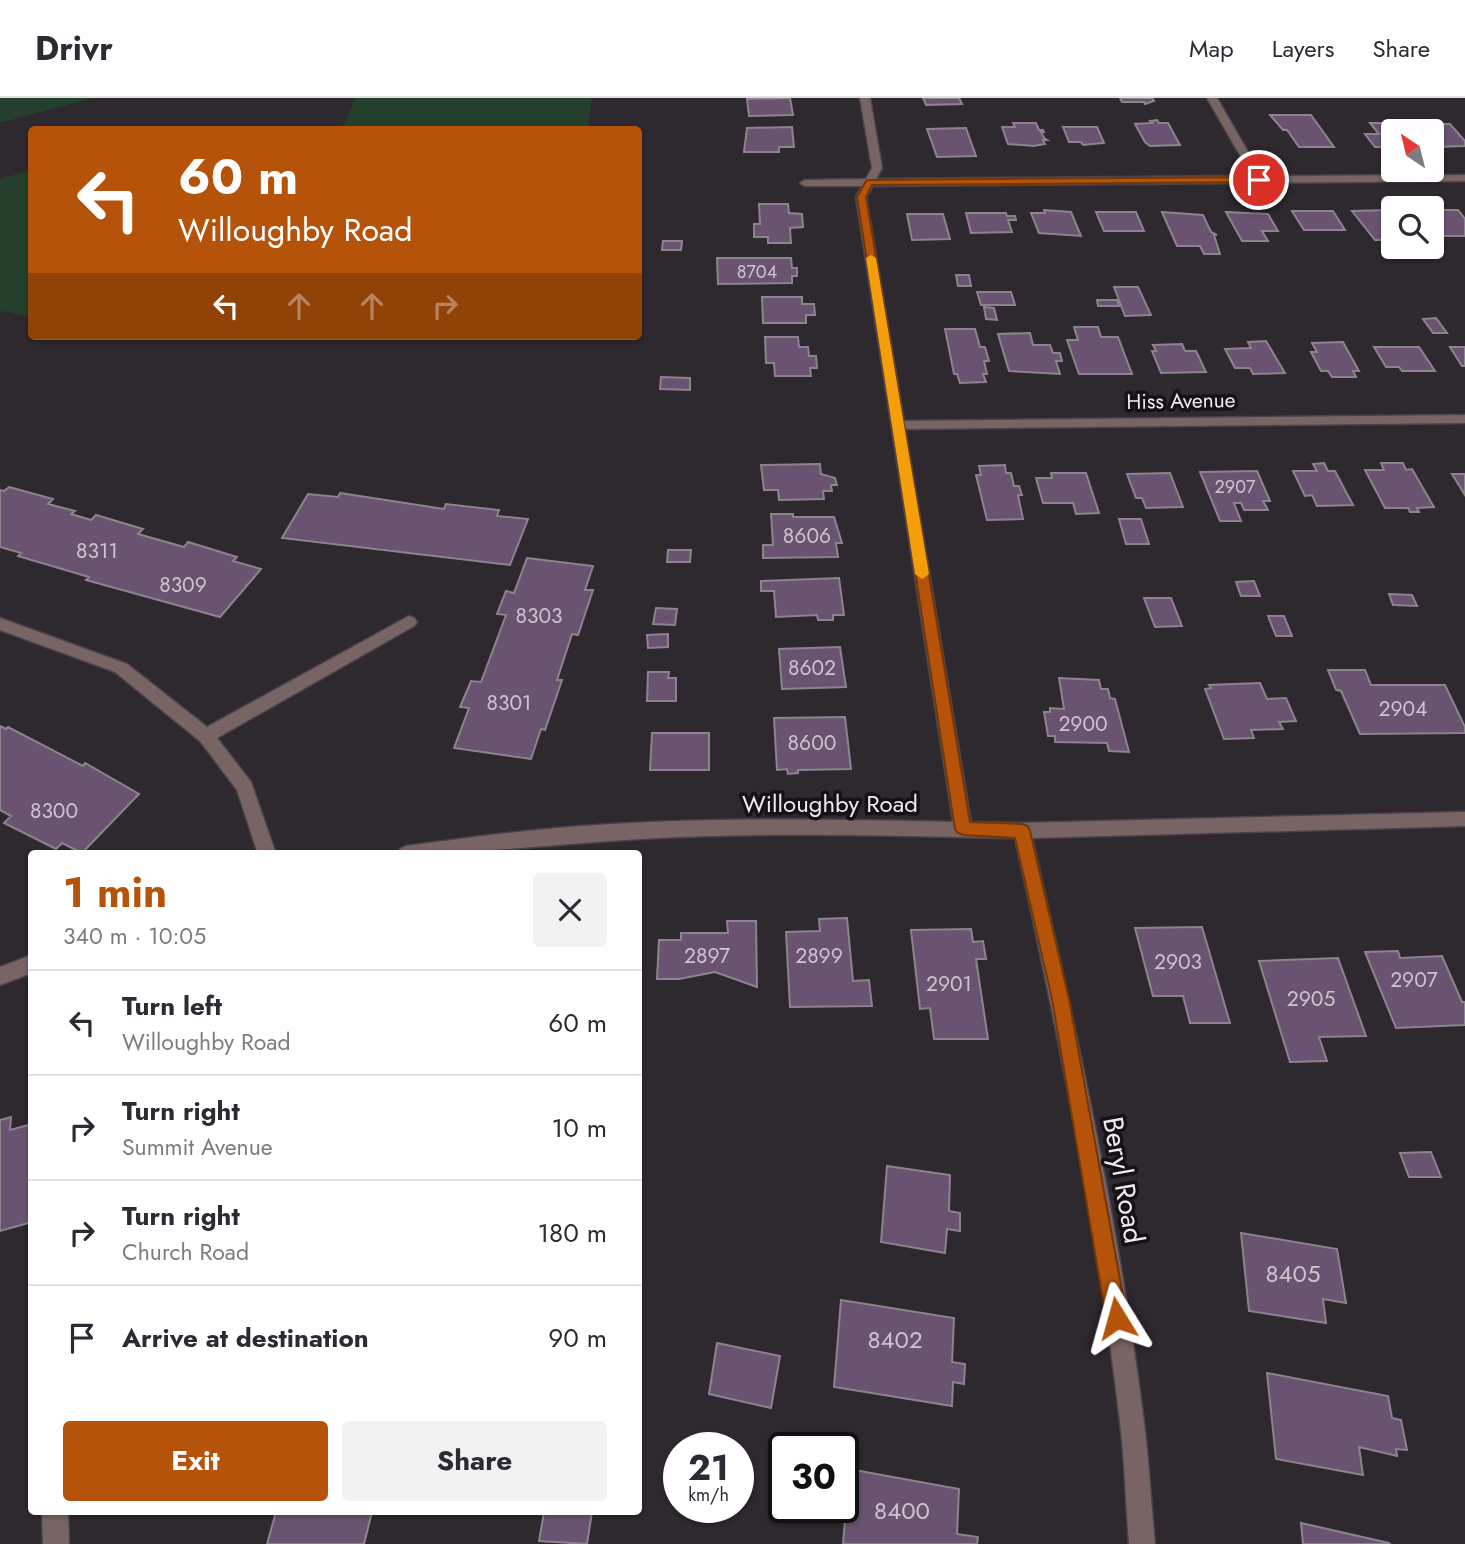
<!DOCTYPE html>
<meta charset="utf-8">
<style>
:root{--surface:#fff;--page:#f2f2f3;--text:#2b2b33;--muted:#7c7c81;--line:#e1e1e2;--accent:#b45309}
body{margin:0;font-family:Jost,sans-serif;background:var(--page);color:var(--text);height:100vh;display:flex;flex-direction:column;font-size:26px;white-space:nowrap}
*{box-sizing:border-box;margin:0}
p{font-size:23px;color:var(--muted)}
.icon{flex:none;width:38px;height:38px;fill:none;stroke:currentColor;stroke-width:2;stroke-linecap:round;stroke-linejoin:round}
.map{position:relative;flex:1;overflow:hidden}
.panel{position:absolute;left:28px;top:752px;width:614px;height:665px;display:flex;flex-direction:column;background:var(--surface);border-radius:7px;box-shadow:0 2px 5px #0004}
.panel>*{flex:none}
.hud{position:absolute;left:28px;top:28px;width:614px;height:214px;border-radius:7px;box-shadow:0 2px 5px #0004;background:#b45309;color:#fff;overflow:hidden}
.needle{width:46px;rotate:325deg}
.fabs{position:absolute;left:1381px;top:21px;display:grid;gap:14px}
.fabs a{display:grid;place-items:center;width:63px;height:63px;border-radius:7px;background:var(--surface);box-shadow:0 2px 5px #0004;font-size:35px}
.speed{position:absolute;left:663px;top:1334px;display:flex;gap:14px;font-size:35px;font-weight:700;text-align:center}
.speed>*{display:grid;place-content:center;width:91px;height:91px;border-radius:50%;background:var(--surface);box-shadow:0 2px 5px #0004;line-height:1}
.speed small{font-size:18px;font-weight:400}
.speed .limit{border:4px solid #111;border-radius:10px;background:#fff;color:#111}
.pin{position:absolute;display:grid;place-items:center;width:60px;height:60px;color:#fff;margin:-30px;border:4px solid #fff;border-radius:50%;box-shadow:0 2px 7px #0007}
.me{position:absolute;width:77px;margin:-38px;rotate:352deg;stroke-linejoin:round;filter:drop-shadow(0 0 5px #0008)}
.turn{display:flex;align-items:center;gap:24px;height:147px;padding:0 35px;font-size:32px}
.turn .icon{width:91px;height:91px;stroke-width:2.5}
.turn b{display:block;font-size:49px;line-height:60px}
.lanes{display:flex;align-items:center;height:66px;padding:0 35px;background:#0003;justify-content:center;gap:35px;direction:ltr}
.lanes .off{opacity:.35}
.round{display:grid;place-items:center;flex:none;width:74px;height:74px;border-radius:7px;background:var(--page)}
.head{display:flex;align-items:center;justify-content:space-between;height:119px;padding:0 35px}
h1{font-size:42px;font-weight:700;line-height:52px;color:var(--accent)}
.action{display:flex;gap:14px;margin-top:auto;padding:14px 35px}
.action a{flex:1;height:80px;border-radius:7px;background:var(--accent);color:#fff;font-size:28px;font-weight:700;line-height:80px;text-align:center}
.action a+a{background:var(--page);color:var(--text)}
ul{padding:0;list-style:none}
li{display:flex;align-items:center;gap:21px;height:105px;padding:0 35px;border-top:2px solid var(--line)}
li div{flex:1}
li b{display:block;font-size:26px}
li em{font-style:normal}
header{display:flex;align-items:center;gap:42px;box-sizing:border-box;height:98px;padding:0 35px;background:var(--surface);border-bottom:2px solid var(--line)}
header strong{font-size:33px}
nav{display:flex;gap:38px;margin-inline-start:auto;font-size:24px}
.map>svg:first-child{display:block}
.green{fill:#243f2b}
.building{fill:#695371;stroke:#8b848d;stroke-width:2}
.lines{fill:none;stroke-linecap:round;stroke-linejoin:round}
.minor-casing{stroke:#49434a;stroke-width:3}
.minor{fill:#786563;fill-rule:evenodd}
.route{fill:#b45309;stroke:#753606;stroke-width:2}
.slow{fill:#f59e0b}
.labels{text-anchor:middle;stroke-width:7;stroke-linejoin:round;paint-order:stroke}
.far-number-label{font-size:18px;fill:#cdc4cf}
.far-street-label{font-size:21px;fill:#eeeaee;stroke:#141215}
.number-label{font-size:21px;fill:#cdc4cf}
.street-label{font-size:24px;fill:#eeeaee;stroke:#141215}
.near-number-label{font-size:24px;fill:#cdc4cf}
.near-street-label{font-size:28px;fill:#eeeaee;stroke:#141215}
</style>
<header>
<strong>Drivr</strong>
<nav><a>Map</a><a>Layers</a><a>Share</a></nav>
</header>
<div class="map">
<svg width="1465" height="1446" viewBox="0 0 1465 1446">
<rect width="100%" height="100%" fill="#2e282f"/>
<!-- green -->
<path class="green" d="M0 0H93L0 25Z
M355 0H592L588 31H342Z
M31 72H32L31 219 0 213V81Z"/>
<!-- building -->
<path class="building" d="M790 0 793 17 749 18 747 1Z
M923 0H959L962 6 926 7Z
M1120 0H1152L1154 3 1145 6 1144 4H1122Z
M1270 17H1311L1334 49H1299L1287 32H1283Z
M1157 22 1159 25H1168L1180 47 1150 48 1145 44 1135 26 1152 25 1150 23Z
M1013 25H1036L1039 32H1043L1044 34H1041L1044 40 1047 42H1043L1045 46 1034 48 1008 46 1002 29H1015Z
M1370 25H1391L1398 33H1393V49H1375L1365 36H1379Z
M1431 26H1450L1465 43V48L1435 49 1432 44V35H1439Z
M792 29 794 49H779V54H744L747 30Z
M1063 29H1097L1104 45 1083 47 1081 44H1069Z
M966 30 976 58 937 59 927 31Z
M759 106H788L789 115 802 116 803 129 790 130 791 145H768V139H754V126H760Z
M1044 112 1071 114 1081 138 1039 135 1031 115H1045Z
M1389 112 1393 118V142H1375L1352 113Z
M1432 112H1458L1465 121V138H1441L1432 125Z
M1292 113H1333L1345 132H1304Z
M1096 114H1136L1144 133H1104Z
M1162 114 1203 117 1211 134 1217 137H1214L1220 156H1204L1200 148H1177Z
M1226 114 1268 116 1278 133H1262L1268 143H1242Z
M966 115H1006L1007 118H1015L1016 122H1008L1012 134 971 135Z
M907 116H943L950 141 912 142Z
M663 143H682L681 152H662Z
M717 160H791L792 170H797V178H792V185L718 186Z
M956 177H969L971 188H958Z
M1114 189H1138L1151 217 1125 218Z
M977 194H1011L1015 207H981Z
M762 199H802V206H814L815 217H806V225H763Z
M1097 202H1117L1119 208H1098Z
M984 209 994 210 997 222 986 221Z
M1436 220 1447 235H1433L1423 221Z
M1074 229H1098L1101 239H1118L1132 276H1079L1067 242H1078Z
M945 231H975L980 249H985L989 263H984L987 276H983L986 284 960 285 957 276H954Z
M1030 235 1033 247H1050L1053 255H1060L1062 263H1056L1060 276 1009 273 998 236Z
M765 239H798L799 249H808L809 258H816L817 270H810L811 278H775L774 265H766Z
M1266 243 1285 275 1253 276 1250 270H1235L1225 251 1251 250 1248 244Z
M1343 244 1359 273H1353L1356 279H1332L1328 273H1321L1311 254H1317L1312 245Z
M1182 246 1185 253H1196L1206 274 1161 275 1152 253H1156L1153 247Z
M1374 249H1419L1435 273H1402L1399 269H1386Z
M1450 249H1465V268H1462Z
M661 279 690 280V292L660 291Z
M1324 365 1328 373H1335L1353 407 1317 408 1312 397 1305 398 1293 373H1317L1313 366Z
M1381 365H1403L1406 372 1412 371 1434 409 1417 410 1419 414H1410L1408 410H1385L1365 372H1384Z
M820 366 821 376 835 380 837 387H831L832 393H823L824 401 779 402 778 392H764L761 367Z
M1005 367 1006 375H1011L1014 388H1019L1022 397H1018L1023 421 987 422 976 377H981L979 368Z
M1257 373 1270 403H1263L1268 412H1244L1241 405H1234L1241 423H1220L1200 374Z
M1051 375H1086L1099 415 1076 416 1073 405H1043L1036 380H1052Z
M1170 375 1183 409 1146 410 1142 400H1136L1127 376Z
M1452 376H1465V397Z
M9 389 53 401 48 406 75 413 71 416 91 422 96 417 143 431 138 436 184 449 188 444 237 459 233 463 261 471 220 519 86 482 89 479 18 458 21 455 0 449V392L4 393Z
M340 395 444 411 446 406 499 412 497 418 528 421 510 467 282 440 308 396 338 399Z
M771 416H793V419H834L842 445H836L838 459 763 460V447H773Z
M1119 421H1141L1149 446H1126Z
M668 452H691L690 464H667Z
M527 460 593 468 585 492H593L578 537 572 536 557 582H562L545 632 541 631 531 661 454 650 469 610 460 609 471 583 481 584 506 517 497 516 506 493 514 495Z
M839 480 844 517H833V522H818L817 517 776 519 774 493H761V483Z
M1254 483 1260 498H1241L1236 484Z
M1389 496 1412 497 1417 508 1393 507Z
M1144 500H1171L1182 528 1155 529Z
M656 510 677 511 675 527 653 526Z
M1268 518H1284L1292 538H1276Z
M668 536V549L648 550 647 537Z
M840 549 846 589 782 591 779 551Z
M1328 572H1365L1371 587H1445L1465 629V635L1360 636 1341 593 1336 592Z
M648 574H669L668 580H676V603H647Z
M1059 580 1099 582 1101 591H1108L1110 600 1115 601 1129 654 1109 653 1107 645 1055 644V638H1048L1044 614H1050V610L1064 611Z
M1260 585 1267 601 1286 600 1296 623 1279 624 1283 631 1251 632 1254 640 1224 641 1205 591 1211 590 1209 587Z
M845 619 851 671 798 672V675L788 676 787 671 777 672 774 620Z
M0 628 6 631 8 629 83 668 85 665 139 696 82 755 62 745 56 751 4 725 11 718 0 712Z
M652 635H709V672H650Z
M847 820 853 883 869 882 872 908 790 909 786 834 820 833 819 821Z
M727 823H756L757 889 715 874 679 881H657L659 842H681V835H728Z
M1202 829 1230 925H1190L1183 898H1153L1135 830Z
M971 831 973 844 983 843 986 861H976L988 941H934L930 910 920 911 911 832Z
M1398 853 1400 860 1442 858 1462 904H1465V927L1396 930 1365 854Z
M1338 860 1366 938 1319 939 1327 963 1290 964 1259 863Z
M11 1019 10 1032 32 1026V1124L0 1133V1022Z
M1431 1054 1441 1079H1409L1400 1055Z
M887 1068 950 1077 949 1113 960 1115V1133L947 1131 945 1155 881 1144Z
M1241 1135 1337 1151 1346 1205 1323 1201 1326 1225 1249 1213Z
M841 1202 954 1220 952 1264 965 1266 964 1286 953 1284 952 1308 834 1289Z
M717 1245 780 1258 771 1310 709 1296Z
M1267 1275 1388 1298 1392 1320 1401 1322 1407 1352 1396 1351 1397 1358 1359 1349 1363 1377 1276 1361Z
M849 1371 959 1391 957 1436 978 1439 977 1446H843Z
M276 1414H372L364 1446H267Z
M544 1414H592L587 1446 539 1443Z
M1301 1425 1389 1445 1390 1446H1303Z"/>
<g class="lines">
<defs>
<path id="minor" d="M860 0H870L882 70 876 81 1252 78 1207 0H1217L1262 78 1465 77V83L873 88 866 99 904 323 1465 317V325L905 331 971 724 1022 725 1465 714V728L1032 740C1077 933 1119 1128 1144 1324 1149 1365 1151 1405 1155 1446H1129C1126 1406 1125 1365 1120 1324 1097 1128 1058 933 1015 740 896 738 777 734 658 740 570 744 484 756 397 756L400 751 406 748C446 743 487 737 527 733 668 718 812 721 953 724L856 99 862 88H805L800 85 805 82 866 81 872 70Z
M409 518 414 520 417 524 414 528 217 640 251 684 276 756H258L237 692 200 643 115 574 0 532V520L127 566 207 629Z
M32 857V875L0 887V869Z
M42 1414H68L69 1446H43Z"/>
</defs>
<!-- minor casing -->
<use href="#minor" class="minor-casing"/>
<!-- minor -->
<use href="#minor" class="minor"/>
</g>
<!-- route -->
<path class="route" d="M1259 79 1263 80V84L872 87 866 99 970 724 1022 726 1028 728 1030 733 1069 901 1127 1220 1124 1228 1117 1231 1109 1228 1106 1220 1052 901 1015 740 963 737 958 735 955 731 857 99 866 83 869 82Z"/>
<!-- slow -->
<path class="slow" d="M871 157 876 160 929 476 922 481 915 476 866 160Z"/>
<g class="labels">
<!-- far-number labels -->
<g class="far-number-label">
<text x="757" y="180">8704</text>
<text x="1235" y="395">2907</text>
</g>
<!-- far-street labels -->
<g class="far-street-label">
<text transform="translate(1181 303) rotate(-1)" y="7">Hiss Avenue</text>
</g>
<!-- number labels -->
<g class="number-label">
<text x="807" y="445">8606</text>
<text x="97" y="460">8311</text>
<text x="183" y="494">8309</text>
<text x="539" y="525">8303</text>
<text x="812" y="577">8602</text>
<text x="509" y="612">8301</text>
<text x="1403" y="618">2904</text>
<text x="1083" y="633">2900</text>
<text x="812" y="652">8600</text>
<text x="54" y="720">8300</text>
<text x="707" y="865">2897</text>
<text x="819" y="865">2899</text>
<text x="1178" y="871">2903</text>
<text x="1414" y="889">2907</text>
<text x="949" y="893">2901</text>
<text x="1311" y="908">2905</text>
</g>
<!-- street labels -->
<g class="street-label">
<text x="830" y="714">Willoughby Road</text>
</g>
<!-- near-number labels -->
<g class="near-number-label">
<text x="1293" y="1184">8405</text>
<text x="895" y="1250">8402</text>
<text x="902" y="1421">8400</text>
</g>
<!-- near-street labels -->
<g class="near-street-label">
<text transform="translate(1124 1082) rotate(80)" y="10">Beryl Road</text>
</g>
</g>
</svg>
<div class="fabs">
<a><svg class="needle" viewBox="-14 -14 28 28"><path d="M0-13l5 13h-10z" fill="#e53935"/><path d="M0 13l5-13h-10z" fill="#7c7c81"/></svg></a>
<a><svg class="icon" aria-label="search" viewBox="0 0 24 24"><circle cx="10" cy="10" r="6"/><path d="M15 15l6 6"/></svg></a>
</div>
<div class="speed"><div>21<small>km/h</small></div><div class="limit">30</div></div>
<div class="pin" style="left:1259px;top:82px;background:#d93025"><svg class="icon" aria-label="arrive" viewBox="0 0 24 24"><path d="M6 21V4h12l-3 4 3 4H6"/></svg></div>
<svg class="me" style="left:1117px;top:1220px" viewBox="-20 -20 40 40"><path d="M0-17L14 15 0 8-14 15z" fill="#b45309" stroke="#fff" stroke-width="4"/></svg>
<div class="hud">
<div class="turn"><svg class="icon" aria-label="left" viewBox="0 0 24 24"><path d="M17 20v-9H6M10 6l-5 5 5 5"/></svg><div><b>60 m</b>Willoughby Road</div></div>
<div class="lanes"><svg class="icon" aria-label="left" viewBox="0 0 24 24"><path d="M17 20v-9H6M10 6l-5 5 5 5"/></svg><svg class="icon off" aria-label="ahead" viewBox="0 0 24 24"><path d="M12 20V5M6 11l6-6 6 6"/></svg><svg class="icon off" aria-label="ahead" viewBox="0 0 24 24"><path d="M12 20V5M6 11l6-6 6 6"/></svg><svg class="icon off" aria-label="right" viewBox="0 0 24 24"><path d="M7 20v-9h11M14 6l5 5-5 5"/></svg></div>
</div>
<section class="panel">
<div class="head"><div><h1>1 min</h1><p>340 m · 10:05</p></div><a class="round"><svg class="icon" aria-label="close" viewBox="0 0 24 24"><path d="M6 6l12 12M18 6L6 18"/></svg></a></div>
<ul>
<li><svg class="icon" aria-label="left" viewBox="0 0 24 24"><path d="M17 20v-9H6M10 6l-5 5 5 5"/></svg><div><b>Turn left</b><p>Willoughby Road</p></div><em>60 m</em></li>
<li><svg class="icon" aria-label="right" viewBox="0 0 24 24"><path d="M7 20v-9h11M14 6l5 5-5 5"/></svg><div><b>Turn right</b><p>Summit Avenue</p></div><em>10 m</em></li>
<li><svg class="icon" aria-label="right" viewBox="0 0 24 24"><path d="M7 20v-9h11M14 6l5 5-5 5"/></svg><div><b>Turn right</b><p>Church Road</p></div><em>180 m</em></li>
<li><svg class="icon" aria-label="arrive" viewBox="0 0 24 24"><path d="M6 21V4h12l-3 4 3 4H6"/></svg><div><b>Arrive at destination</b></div><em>90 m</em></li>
</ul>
<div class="action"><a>Exit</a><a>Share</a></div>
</section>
</div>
